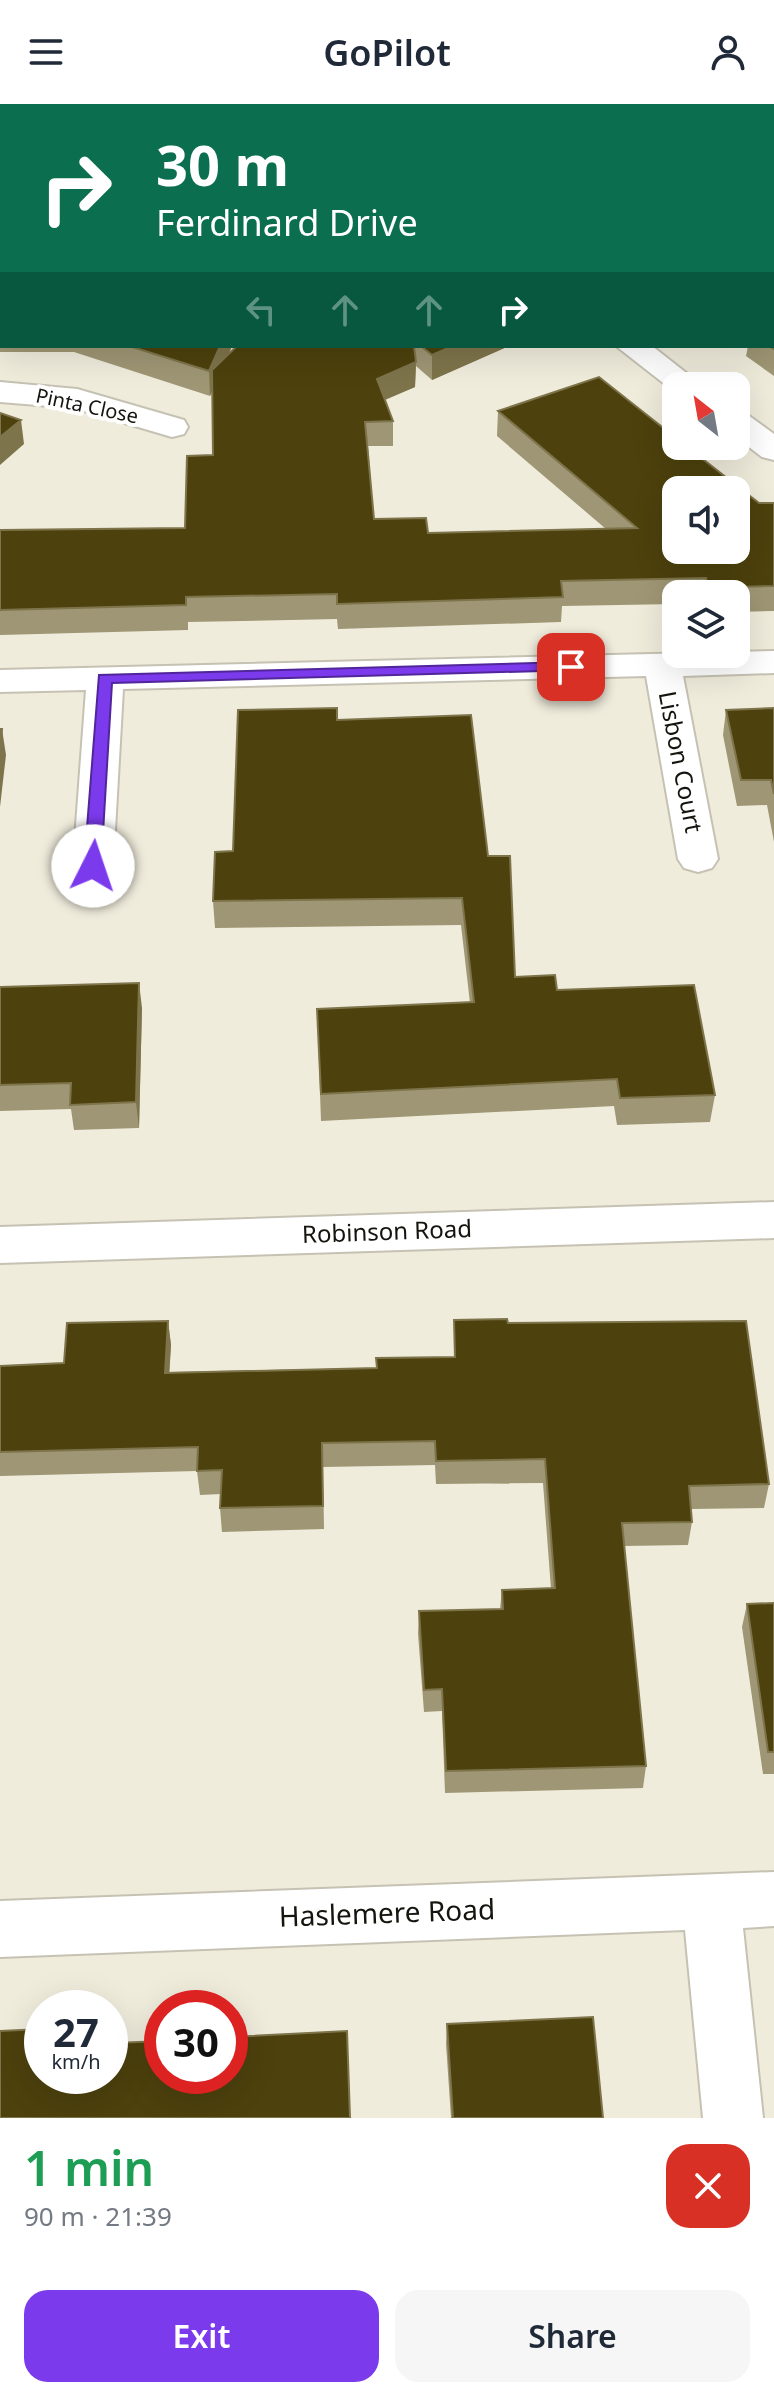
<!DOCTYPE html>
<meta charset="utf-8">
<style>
:root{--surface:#fff;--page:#f6f6f7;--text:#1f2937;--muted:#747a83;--accent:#7c3aed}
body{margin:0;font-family:"Noto Sans",sans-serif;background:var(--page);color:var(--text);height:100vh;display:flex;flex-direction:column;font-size:30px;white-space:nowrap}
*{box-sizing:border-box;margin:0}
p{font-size:26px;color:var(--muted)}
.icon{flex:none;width:44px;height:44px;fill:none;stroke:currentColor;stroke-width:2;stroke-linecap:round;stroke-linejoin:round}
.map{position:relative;height:2014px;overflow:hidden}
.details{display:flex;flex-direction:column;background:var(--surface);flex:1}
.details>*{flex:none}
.top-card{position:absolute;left:0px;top:0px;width:774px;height:244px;box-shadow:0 8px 32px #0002;background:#0b6e4f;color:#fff;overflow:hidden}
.needle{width:52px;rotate:329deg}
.controls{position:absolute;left:662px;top:268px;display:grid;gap:16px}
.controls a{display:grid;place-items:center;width:88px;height:88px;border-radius:16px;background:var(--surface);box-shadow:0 8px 32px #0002;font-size:40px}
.speed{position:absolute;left:24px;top:1886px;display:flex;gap:16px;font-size:40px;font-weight:700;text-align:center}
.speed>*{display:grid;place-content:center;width:104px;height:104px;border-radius:50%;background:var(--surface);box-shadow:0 8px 32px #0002;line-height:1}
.speed small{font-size:20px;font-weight:400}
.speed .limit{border:12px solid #d22;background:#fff;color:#111}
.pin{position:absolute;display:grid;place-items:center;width:68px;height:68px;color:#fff;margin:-34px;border-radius:16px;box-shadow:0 4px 12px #0006}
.me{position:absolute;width:88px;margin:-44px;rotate:4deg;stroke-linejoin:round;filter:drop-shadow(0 0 6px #0008)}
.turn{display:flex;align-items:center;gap:28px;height:168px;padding:0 24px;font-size:36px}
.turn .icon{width:104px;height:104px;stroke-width:2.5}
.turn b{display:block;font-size:56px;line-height:68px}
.lanes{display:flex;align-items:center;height:76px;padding:0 24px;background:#0003;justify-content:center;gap:40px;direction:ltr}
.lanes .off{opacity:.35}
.round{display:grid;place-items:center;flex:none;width:84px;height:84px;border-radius:24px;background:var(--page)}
.headline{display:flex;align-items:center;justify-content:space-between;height:136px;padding:0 24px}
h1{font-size:48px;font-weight:600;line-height:60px;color:#1e9e55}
.action{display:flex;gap:16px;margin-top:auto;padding:16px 24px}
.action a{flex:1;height:92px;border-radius:24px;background:var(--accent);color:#fff;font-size:32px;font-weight:600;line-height:92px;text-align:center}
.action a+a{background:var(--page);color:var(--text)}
header{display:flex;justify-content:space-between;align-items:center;height:104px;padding:0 24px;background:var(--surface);font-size:36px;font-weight:600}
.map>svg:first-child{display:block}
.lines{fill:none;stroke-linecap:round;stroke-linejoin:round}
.minor-casing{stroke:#c6c2b3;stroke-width:4}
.highway-casing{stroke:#c6c2b3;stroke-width:4}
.minor{fill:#fff;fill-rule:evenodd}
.highway{fill:#fff;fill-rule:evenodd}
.wall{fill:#9e9674}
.shaded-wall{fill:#7e744b}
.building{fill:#4d410d;stroke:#7e744b;stroke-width:2;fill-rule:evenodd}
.route{fill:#7c3aed;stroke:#51269a;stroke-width:2}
.labels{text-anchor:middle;stroke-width:8;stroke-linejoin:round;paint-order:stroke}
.far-street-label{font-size:20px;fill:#15140e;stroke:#fff}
.street-label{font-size:24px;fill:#15140e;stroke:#fff}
.near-street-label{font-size:28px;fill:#15140e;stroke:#fff}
</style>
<header><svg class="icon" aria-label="menu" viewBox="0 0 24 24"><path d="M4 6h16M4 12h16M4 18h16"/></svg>GoPilot<svg class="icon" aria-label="person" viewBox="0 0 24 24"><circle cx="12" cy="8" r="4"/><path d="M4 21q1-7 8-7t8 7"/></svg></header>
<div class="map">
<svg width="774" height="2014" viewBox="0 0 774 2014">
<rect width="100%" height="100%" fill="#f0ecdc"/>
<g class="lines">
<defs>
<path id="minor" d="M0 57H2V75H0Z
M772 177H774V195H772Z
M616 242H652L703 282H676V289Z
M0 278 77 285 184 316 188 323 184 330 172 333 74 304 0 298Z
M736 308 748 311 774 330V356L762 353 736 333Z
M774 547V569L683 572 718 755 712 764 698 768 684 764 678 755 646 572 123 585 113 762 107 772 93 775 79 772 73 762 86 586 0 588V566Z
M774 1768V1822L743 1824 763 2014H703L685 1826 0 1853V1797Z"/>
<path id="highway" d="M774 1098V1134L0 1159V1123Z"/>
</defs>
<!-- minor casing -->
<use href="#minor" class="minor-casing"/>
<!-- highway casing -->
<use href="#highway" class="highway-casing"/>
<!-- minor -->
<use href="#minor" class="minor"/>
<!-- highway -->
<use href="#highway" class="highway"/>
</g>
<!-- wall -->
<path class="wall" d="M244 0H314V2H244Z
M2 97V242H232L229 250 237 242H509L432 276 416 262 415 283 385 296 393 317V342H368L374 415 428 429 606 425 497 332 498 307 759 399H774V507L736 508V490H676V500L562 502 561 518 338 525 337 515 188 518V526L0 531V426L185 424 213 351 212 287 210 292 74 248H0V104Z
M774 219V272L746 252 748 242H772Z
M774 604V738L767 701 737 702 723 631 726 606Z
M337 616 488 752 515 873 557 886 715 991 710 1018 617 1021 614 1002 321 1017 317 905 470 899 461 821 215 824 213 797 233 747Z
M0 883 142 904 139 1024 74 1026 71 1005 0 1007Z
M454 1216 508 1219 769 1380 764 1404 691 1405 692 1418 688 1441 624 1442 646 1662 643 1684 445 1689 442 1607 424 1608 418 1530 419 1507 500 1505 502 1486 551 1485 543 1379 436 1380 435 1361 323 1363 324 1425 222 1428 220 1404 221 1390 200 1391 197 1367 0 1372V1262L64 1259 168 1217 171 1241 169 1268 377 1264 454 1253Z
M774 1499V1670H763L742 1523 747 1500Z
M447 1920 603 2014H451L446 1940Z"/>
<!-- shaded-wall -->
<path class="shaded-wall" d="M774 67V90H772V68Z
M220 242H232L210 292 209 267Z
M453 242H509L432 276V251Z
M416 258 415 283 377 299V275Z
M21 316 24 340 0 361V333Z
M2 625 6 651 0 703V645Z
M139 879 142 904 139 1024 136 998Z
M168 1217 171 1241 168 1293 165 1269Z
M115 1921 119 1941 115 1939Z"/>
<!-- building -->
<path class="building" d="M483 0H683L684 2H481Z
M772 19 774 20V67L772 68Z
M2 97V224H0V104Z
M774 219V245L769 242H772V220Z
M129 242H220L209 267Z
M237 242H414L416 258 377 275 393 317 365 318 374 415 426 414 428 429 637 424 498 307 599 273 676 334V342H686L759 399H774V482L708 484 706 474 561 477 563 493 337 500V490L186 493V501L0 506V426L185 424 187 352 213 351 212 266ZM676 386H736V446H676Z
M421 242H453L432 251Z
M0 309 21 316 0 333Z
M337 604V616L471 611 488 752H510L515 873 555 871 557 886 694 881 715 991 620 994 617 975 321 990 317 905 474 898 462 794 213 797 215 748 233 747 238 606Z
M774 604V690L771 676H741L726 606Z
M0 625H2L0 645Z
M139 879 136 998 70 1001 71 979 0 981V883Z
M507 1215 508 1219 746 1217 769 1380 689 1382 692 1418 622 1419 646 1662 446 1667 442 1585 424 1586 419 1507 503 1505 502 1486 555 1484 545 1355 436 1357 435 1337 322 1339 323 1402 220 1404 222 1366 197 1367 198 1343 0 1348V1262L64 1259 67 1219 168 1217 165 1269 377 1264 376 1254 455 1253 454 1216Z
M774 1499V1648H768L747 1500Z
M593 1913 603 2014H453L447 1920Z
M115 1921V1939L162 1937V1972H230V1933L347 1927 350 2014H0V1927L42 1925V1972H110V1922Z"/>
<!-- route -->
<path class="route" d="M571 558 579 563 577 566 112 579 101 762 93 767 84 762 99 571Z"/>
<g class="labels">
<!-- far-street labels -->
<g class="far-street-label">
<text transform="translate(87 302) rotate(12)" y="7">Pinta Close</text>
</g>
<!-- street labels -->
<g class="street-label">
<text transform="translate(680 658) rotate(79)" y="8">Lisbon Court</text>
<text transform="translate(387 1128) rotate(-2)" y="8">Robinson Road</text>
</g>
<!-- near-street labels -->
<g class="near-street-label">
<text transform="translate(387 1809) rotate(-2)" y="10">Haslemere Road</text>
</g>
</g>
</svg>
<div class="controls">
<a><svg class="needle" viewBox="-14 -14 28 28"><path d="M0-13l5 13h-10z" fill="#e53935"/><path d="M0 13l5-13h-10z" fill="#747a83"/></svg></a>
<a><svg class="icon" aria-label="sound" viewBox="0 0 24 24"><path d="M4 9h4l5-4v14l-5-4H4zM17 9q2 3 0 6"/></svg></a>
<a><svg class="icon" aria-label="layers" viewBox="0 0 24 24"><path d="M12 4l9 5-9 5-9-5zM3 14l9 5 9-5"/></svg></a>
</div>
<div class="speed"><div>27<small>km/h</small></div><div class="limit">30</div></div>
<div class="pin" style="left:571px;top:563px;background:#d93025"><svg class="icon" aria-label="arrive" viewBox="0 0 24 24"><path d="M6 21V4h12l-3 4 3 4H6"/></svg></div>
<svg class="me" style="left:93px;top:762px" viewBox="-20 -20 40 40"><circle r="19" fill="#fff"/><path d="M0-13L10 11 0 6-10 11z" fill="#7c3aed"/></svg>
<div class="top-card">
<div class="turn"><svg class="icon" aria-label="right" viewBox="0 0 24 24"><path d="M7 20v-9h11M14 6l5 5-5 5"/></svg><div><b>30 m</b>Ferdinard Drive</div></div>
<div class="lanes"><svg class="icon off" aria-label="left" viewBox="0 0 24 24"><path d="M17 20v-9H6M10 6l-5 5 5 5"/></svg><svg class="icon off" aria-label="ahead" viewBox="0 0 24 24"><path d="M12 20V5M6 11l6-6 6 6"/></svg><svg class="icon off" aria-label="ahead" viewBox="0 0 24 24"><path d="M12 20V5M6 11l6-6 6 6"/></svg><svg class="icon" aria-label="right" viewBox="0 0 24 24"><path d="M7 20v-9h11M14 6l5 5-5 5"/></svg></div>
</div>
</div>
<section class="details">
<div class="headline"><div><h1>1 min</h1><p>90 m · 21:39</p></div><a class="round" style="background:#d93025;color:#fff"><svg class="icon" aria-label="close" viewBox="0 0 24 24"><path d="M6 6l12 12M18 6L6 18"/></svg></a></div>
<div class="action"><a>Exit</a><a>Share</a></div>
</section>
